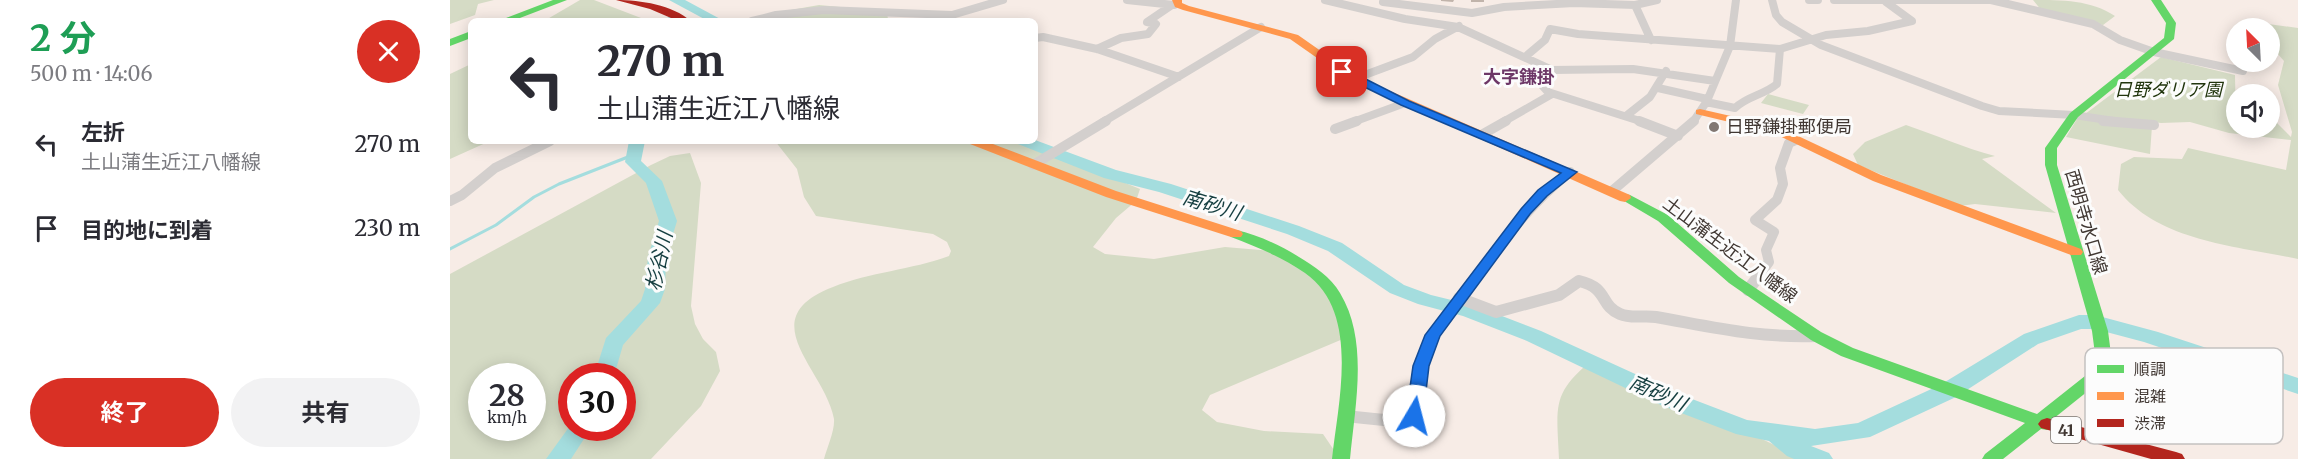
<!DOCTYPE html>
<html lang="ja">
<meta charset="utf-8">
<style>
:root{--surface:#fff;--page:#f2f2f3;--text:#2b2b33;--muted:#7c7c81;--accent:#d93025}
body{margin:0;font-family:Merriweather,"Noto Sans JP",serif;background:var(--page);color:var(--text);height:100vh;display:flex;flex-direction:column;font-size:22px;white-space:nowrap}
*{box-sizing:border-box;margin:0}
p{font-size:20px;color:var(--muted)}
.icon{flex:none;width:33px;height:33px;fill:none;stroke:currentColor;stroke-width:2;stroke-linecap:round;stroke-linejoin:round}
.map{position:relative;flex:1;overflow:hidden}
.drawer{display:flex;flex-direction:column;background:var(--surface);width:450px}
.drawer>*{flex:none}
.guide{position:absolute;left:18px;top:18px;width:570px;height:126px;border-radius:9px;box-shadow:0 3px 15px #0003;background:#fff;color:var(--text);overflow:hidden}
.needle{width:39px;rotate:336deg}
.fabs{position:absolute;left:1776px;top:18px;display:grid;gap:12px}
.fabs a{display:grid;place-items:center;width:54px;height:54px;border-radius:50%;background:var(--surface);box-shadow:0 3px 15px #0003;font-size:30px}
.speed{position:absolute;left:18px;top:363px;display:flex;gap:12px;font-size:30px;font-weight:700;text-align:center}
.speed>*{display:grid;place-content:center;width:78px;height:78px;border-radius:50%;background:var(--surface);box-shadow:0 3px 15px #0003;line-height:1}
.speed small{font-size:15px;font-weight:400}
.speed .limit{border:9px solid #d22;background:#fff;color:#111}
.pin{position:absolute;display:grid;place-items:center;width:51px;height:51px;color:#fff;margin:-26px;border-radius:12px;box-shadow:0 3px 9px #0006}
.me{position:absolute;width:66px;margin:-33px;rotate:8deg;stroke-linejoin:round;filter:drop-shadow(0 0 4px #0008)}
.turn{display:flex;align-items:center;gap:21px;height:126px;padding:0 30px;font-size:27px}
.turn .icon{width:78px;height:78px;stroke-width:2.5}
.turn b{display:block;font-size:42px;line-height:51px}
.round{display:grid;place-items:center;flex:none;width:63px;height:63px;border-radius:32px;background:var(--page)}
.summary{display:flex;align-items:center;justify-content:space-between;height:102px;padding:0 30px}
h1{font-size:36px;font-weight:700;line-height:45px;color:#1e9e55}
.primary-button{display:flex;gap:12px;margin-top:auto;padding:12px 30px}
.primary-button a{flex:1;height:69px;border-radius:36px;background:var(--accent);color:#fff;font-size:24px;font-weight:700;line-height:69px;text-align:center}
.primary-button a+a{background:var(--page);color:var(--text)}
ul{padding:0;list-style:none}
li{display:flex;align-items:center;gap:18px;height:84px;padding:0 30px}
li div{flex:1}
li b{display:block;font-size:22px}
li em{font-style:normal}
main{display:flex;flex:1;min-height:0}
.map>svg:first-child{display:block}
.green{fill:#d5dbc5;fill-rule:evenodd}
.lines{fill:none;stroke-linecap:round;stroke-linejoin:round}
.stream{stroke:#a4ddde;stroke-width:3}
.river{fill:#a4ddde;fill-rule:evenodd}
.street-far2{stroke:#d3cfcd;stroke-width:8}
.street-far1{stroke:#d3cfcd;stroke-width:10}
.street{stroke:#d3cfcd;stroke-width:12}
.fast{fill:#63d668;fill-rule:evenodd}
.slow{fill:#ff974d;fill-rule:evenodd}
.jam{fill:#b3261e;fill-rule:evenodd}
.wall{fill:#c1b4ab}
.route{fill:#1a73e8;stroke:#114b97;stroke-width:1.5}
.poi-dot{fill:#817772;stroke:#fcfcfc;stroke-width:2}
.labels{text-anchor:middle;stroke-width:6;stroke-linejoin:round;paint-order:stroke}
.shield{fill:#fcfcfc;stroke:#79736f;stroke-width:1.5}
.shield-label{font-size:16px;font-weight:bold;fill:#413833}
.far-quarter-label{font-size:18px;font-weight:bold;fill:#6d3767;stroke:#fcfcfc}
.park-label{font-size:18px;font-style:italic;fill:#21350d;stroke:#fcfcfc}
.poi-label{font-size:18px;fill:#413833;stroke:#fcfcfc;text-anchor:start}
.street-label{font-size:18px;fill:#413833;stroke:#fcfcfc}
.water-label{font-size:20px;font-style:italic;fill:#153e40;stroke:#fcfcfc}
.key{fill:#fcfcfc;stroke:#c4c1c0;stroke-width:1.5}
.key-label{font-size:16px;fill:#413833}
</style>
<main>
<section class="drawer">
<div class="summary"><div><h1>2 分</h1><p>500 m · 14:06</p></div><a class="round" style="background:#d93025;color:#fff"><svg class="icon" aria-label="close" viewBox="0 0 24 24"><path d="M6 6l12 12M18 6L6 18"/></svg></a></div>
<ul>
<li><svg class="icon" aria-label="left" viewBox="0 0 24 24"><path d="M17 20v-9H6M10 6l-5 5 5 5"/></svg><div><b>左折</b><p>土山蒲生近江八幡線</p></div><em>270 m</em></li>
<li><svg class="icon" aria-label="arrive" viewBox="0 0 24 24"><path d="M6 21V4h12l-3 4 3 4H6"/></svg><div><b>目的地に到着</b></div><em>230 m</em></li>
</ul>
<div class="primary-button"><a>終了</a><a>共有</a></div>
</section>
<div class="map">
<svg width="1848" height="459" viewBox="0 0 1848 459">
<rect width="100%" height="100%" fill="#f7ece6"/>
<!-- green -->
<path class="green" d="M0 0H44L28 4 25 15 0 24Z
M130 0H144L191 18 187 21H94Z
M1583 0C1612 0 1641 0 1665 16L1653 25 1592 11Z
M369 5 433 11 438 17 436 21H307L335 11Z
M1797 21 1848 28V259C1788 246 1709 242 1668 190L1671 164 1684 157 1732 159 1738 148 1836 170 1841 140 1779 133 1740 122 1711 123 1635 114 1711 57 1785 75 1786 128H1820V116L1841 137 1842 132 1828 85 1834 61 1820 45V28H1799Z
M21 64V141H40L0 159V74Z
M1318 94 1359 105 1353 114 1311 103Z
M1627 119 1702 126 1700 154 1616 137Z
M1456 125C1486 135 1514 148 1545 156L1532 159 1606 213 1525 204 1509 206 1408 165 1403 154 1415 142Z
M325 141H573L690 189 686 201 666 218 643 247 655 254 704 259 775 247 822 251 855 264 892 302 900 336 760 395 752 410 767 422 814 431 873 434 890 459H374C377 448 385 430 384 419 375 369 300 319 383 287 420 272 461 270 499 256L501 251 497 242 483 234 366 216 354 197 347 169Z
M240 153 251 183 241 306 245 324 253 339 266 352 270 371 251 406 201 459H0V274L201 165 220 156ZM32 376H82V428H32ZM122 376H172V428H122Z
M1145 358 1353 459H1109C1107 407 1100 393 1145 358Z"/>
<g class="lines">
<!-- stream -->
<path class="stream" d="M0 249 46 225 84 197 109 184 183 155"/>
<!-- river -->
<path class="river" d="M219 0H235L274 21H258Z
M220 16 225 17 226 21H214Z
M585 140 666 170 721 184 849 226 892 243 954 285 981 295 1026 306 1091 331 1229 394 1297 420 1365 429 1408 423 1490 385 1574 334 1629 315H1645L1708 332 1848 378V394L1694 342 1645 329H1631L1588 344 1506 397 1420 437 1361 446 1379 453 1383 459H1344L1337 456 1319 441 1286 434 1213 406 1077 341 1013 316 968 304 940 293 878 251 837 234 709 192 654 178 568 144 566 141Z
M179 141H195L191 161 212 181 227 221 216 257 215 289 210 303 173 345 164 376H144L156 338 191 301 195 289 198 257 209 221 196 183 175 162Z
M122 423V428H141L121 459H96Z"/>
<!-- street-far2 -->
<path class="street-far2" d="M677 0 724 5
M875 0 955 19 1008 27 1102 70 1183 69 1265 81
M1322 0 1326 15 1332 22 1371 45 1532 106 1549 111 1624 115 1671 122
M1359 0H1368
M1384 0H1543
M1541 0 1643 24 1670 40 1704 52 1793 71
M933 2 1022 13 1054 7 1124 3 1185 5 1207 0
M1185 5 1201 40
M302 21 326 15 374 10 502 15 553 0
M585 38 593 37 647 49 729 77
M647 49 671 38 698 34 706 24 697 22 722 5
M1075 57 1095 40 1100 29 1128 34 1330 49 1376 35 1418 31 1462 21 1436 2
M1102 70 1089 82 1098 92 1193 122
M904 79 963 57 985 39 1009 26
M1208 88 1257 99
M1256 102 1285 108C1297 96 1314 95 1327 84L1330 49
M1176 116 1200 97 1216 71
M653 122 811 27
M903 122 955 103
M1053 122 1102 94
M1243 122 1257 101 1280 46 1286 0"/>
<!-- street-far1 -->
<path class="street-far1" d="M1189 121 1228 136
M1653 121 1704 125
M885 129 907 121
M1033 134 1056 121
M583 165 656 121
M1162 191 1244 121
M0 201 12 195 45 168 100 141
M1029 273C1057 236 1083 201 1120 172
M1311 273 1319 262 1316 250 1324 232 1305 220 1327 200 1333 184 1330 168 1339 143 1346 140"/>
<!-- street -->
<path class="street" d="M1298 290 1312 272
M1009 298 1046 312 1109 295 1129 281C1159 288 1149 305 1170 314 1181 319 1194 315 1206 317 1263 327 1307 338 1366 336
M895 416 963 423 971 366 983 335 1030 272"/>
<!-- fast -->
<path class="fast" d="M103 0H117L62 21H48Z
M1701 0H1711L1726 23 1724 39 1628 117 1607 148V165L1658 331 1661 354 1648 383 1603 419 1606 424 1603 428 1597 430 1591 429 1553 459H1532L1535 454 1575 423 1391 356 1361 340 1279 283 1208 221 1169 198 1175 194 1180 195 1218 215 1289 277 1371 332 1403 348 1587 414 1635 376 1645 354 1642 331 1595 165V148L1620 113 1714 38 1716 23Z
M21 31V38L0 46V39Z
M786 230C808 235 830 245 849 257 864 266 881 277 890 293 919 341 905 405 900 459H882C888 402 911 312 855 273 832 257 807 247 781 237L779 234Z"/>
<!-- slow -->
<path class="slow" d="M722 0H732V3L739 6 848 35 908 77 1180 195 1181 198 1175 202 1170 201 900 81 840 39 733 10 725 7Z
M1250 109 1329 127 1431 175 1631 249 1633 252 1631 255H1621L1423 181 1321 132 1246 114V110Z
M518 141H535L666 191 791 231 793 234 791 237H781L656 197 520 144Z"/>
<!-- jam -->
<path class="jam" d="M166 0C191 0 222 5 241 21H228L200 9Z
M1597 418 1726 452 1732 454 1735 459H1701L1591 428 1588 424 1591 420Z"/>
</g>
<!-- wall -->
<path class="wall" d="M991 0H1004L1003 2 991 1Z
M1021 0H1034V2H1021Z"/>
<!-- route -->
<path class="route" d="M888 69H896L959 101 1127 172 1097 196 1080 214 990 336 979 366 973 416 964 422 956 416 963 366 975 335 1071 209 1088 190 1111 173 951 105 888 74Z"/>
<!-- markers -->
<circle class="poi-dot" cx="1264" cy="127" r="6"/>
<g class="labels">
<!-- shield labels -->
<rect class="shield" x="1601" y="417" width="30" height="26" rx="4.5"/>
<g class="shield-label">
<text x="1616" y="436">41</text>
</g>
<!-- far-quarter labels -->
<g class="far-quarter-label">
<text x="1069" y="83">大字鎌掛</text>
</g>
<!-- park labels -->
<g class="park-label">
<text x="1718" y="96">日野ダリア園</text>
</g>
<!-- poi labels -->
<g class="poi-label">
<text x="1276" y="133">日野鎌掛郵便局</text>
</g>
<!-- street labels -->
<g class="street-label">
<text transform="translate(1636 222) rotate(74)" y="6">西明寺水口線</text>
<text transform="translate(1280 250) rotate(37)" y="6">土山蒲生近江八幡線</text>
</g>
<!-- water labels -->
<g class="water-label">
<text transform="translate(762 205) rotate(17)" y="7">南砂川</text>
<text transform="translate(209 261) rotate(-78)" y="7">杉谷川</text>
<text transform="translate(1208 393) rotate(24)" y="7">南砂川</text>
</g>
</g>
<!-- legend -->
<rect x="1635" y="348" width="198" height="96" rx="9" class="key"/>
<rect x="1647" y="365" width="27" height="8" fill="#63d668"/>
<rect x="1647" y="392" width="27" height="8" fill="#ff974d"/>
<rect x="1647" y="419" width="27" height="8" fill="#b3261e"/>
<g class="key-label">
<text x="1684" y="375">順調</text>
<text x="1684" y="402">混雑</text>
<text x="1684" y="429">渋滞</text>
</g>
</svg>
<div class="fabs">
<a><svg class="needle" viewBox="-14 -14 28 28"><path d="M0-13l5 13h-10z" fill="#e53935"/><path d="M0 13l5-13h-10z" fill="#7c7c81"/></svg></a>
<a><svg class="icon" aria-label="sound" viewBox="0 0 24 24"><path d="M4 9h4l5-4v14l-5-4H4zM17 9q2 3 0 6"/></svg></a>
</div>
<div class="speed"><div>28<small>km/h</small></div><div class="limit">30</div></div>
<div class="pin" style="left:892px;top:72px;background:#d93025"><svg class="icon" aria-label="arrive" viewBox="0 0 24 24"><path d="M6 21V4h12l-3 4 3 4H6"/></svg></div>
<svg class="me" style="left:964px;top:416px" viewBox="-20 -20 40 40"><circle r="19" fill="#fff"/><path d="M0-13L10 11 0 6-10 11z" fill="#1a73e8"/></svg>
<div class="guide">
<div class="turn"><svg class="icon" aria-label="left" viewBox="0 0 24 24"><path d="M17 20v-9H6M10 6l-5 5 5 5"/></svg><div><b>270 m</b>土山蒲生近江八幡線</div></div>
</div>
</div>
</main>
